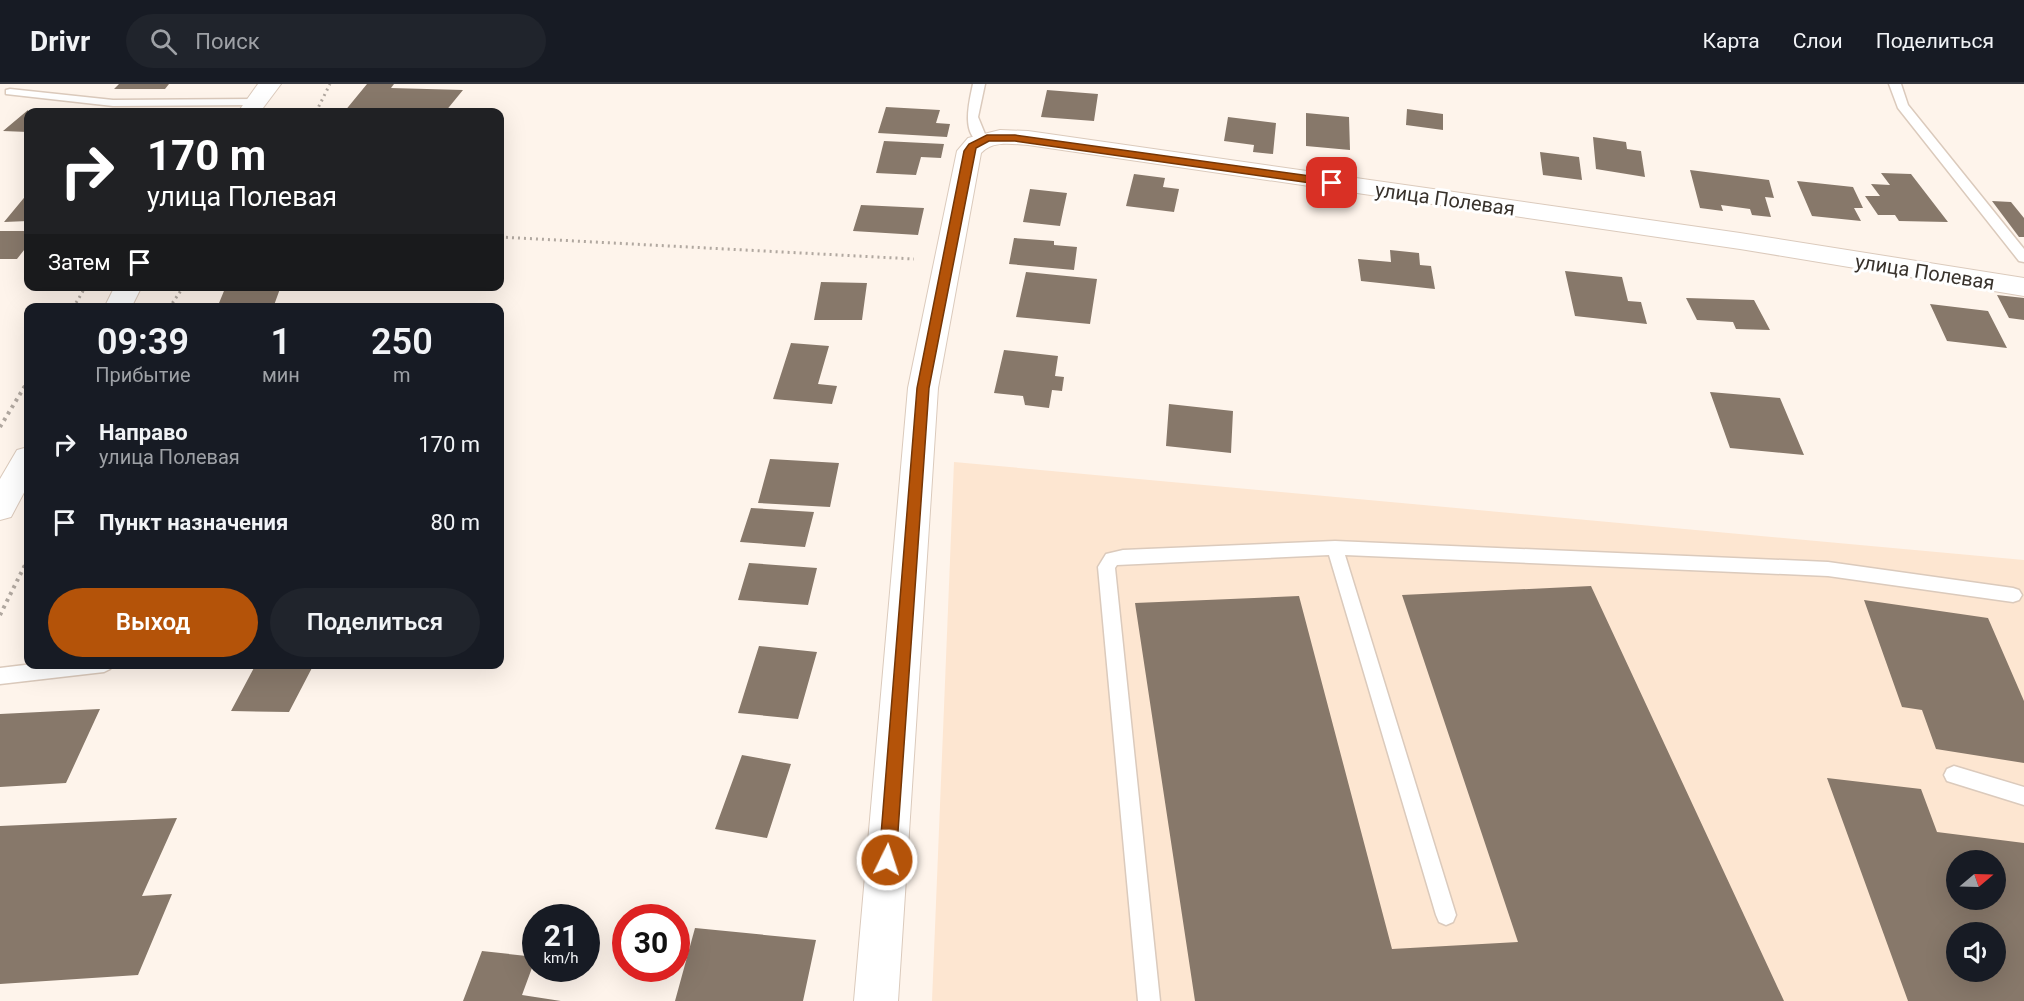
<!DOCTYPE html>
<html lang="ru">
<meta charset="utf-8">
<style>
:root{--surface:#171b24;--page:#20242c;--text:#f1f3f6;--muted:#9ea1a6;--line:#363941;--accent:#b45309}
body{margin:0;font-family:Roboto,sans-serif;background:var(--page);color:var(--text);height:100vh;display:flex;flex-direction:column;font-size:22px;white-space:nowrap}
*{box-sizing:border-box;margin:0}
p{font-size:20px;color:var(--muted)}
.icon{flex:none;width:33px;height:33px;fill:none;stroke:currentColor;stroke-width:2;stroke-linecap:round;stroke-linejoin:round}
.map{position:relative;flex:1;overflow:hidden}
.details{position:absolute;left:24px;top:219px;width:480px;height:366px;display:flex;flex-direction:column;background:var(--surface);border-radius:12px;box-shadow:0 6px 24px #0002}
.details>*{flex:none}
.banner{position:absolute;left:24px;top:24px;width:480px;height:183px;border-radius:12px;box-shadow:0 6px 24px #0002;background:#202124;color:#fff;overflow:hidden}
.needle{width:39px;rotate:71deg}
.tools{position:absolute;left:1946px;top:766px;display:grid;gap:12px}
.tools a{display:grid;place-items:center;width:60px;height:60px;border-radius:50%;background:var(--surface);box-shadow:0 6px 24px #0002;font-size:30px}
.speed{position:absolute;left:522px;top:820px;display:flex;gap:12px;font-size:30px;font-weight:700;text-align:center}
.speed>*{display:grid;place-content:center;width:78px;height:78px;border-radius:50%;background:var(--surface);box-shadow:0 6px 24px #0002;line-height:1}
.speed small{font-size:15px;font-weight:400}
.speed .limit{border:9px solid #d22;background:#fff;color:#111}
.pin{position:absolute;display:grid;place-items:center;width:51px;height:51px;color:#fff;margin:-26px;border-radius:12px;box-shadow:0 3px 9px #0006}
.me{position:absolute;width:66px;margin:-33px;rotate:4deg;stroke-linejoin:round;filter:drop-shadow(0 0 4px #0008)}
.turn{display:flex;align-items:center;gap:21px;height:126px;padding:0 24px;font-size:27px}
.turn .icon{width:78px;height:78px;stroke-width:2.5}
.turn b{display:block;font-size:42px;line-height:51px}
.then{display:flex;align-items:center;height:57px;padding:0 24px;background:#0003;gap:12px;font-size:22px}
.eta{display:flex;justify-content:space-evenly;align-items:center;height:102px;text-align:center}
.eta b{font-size:36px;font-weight:600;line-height:42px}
.action{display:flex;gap:12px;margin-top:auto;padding:12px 24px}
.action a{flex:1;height:69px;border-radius:36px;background:var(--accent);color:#fff;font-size:24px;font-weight:600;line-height:69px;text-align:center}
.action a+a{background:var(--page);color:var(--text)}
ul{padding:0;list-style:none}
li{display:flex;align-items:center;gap:18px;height:78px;padding:0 24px}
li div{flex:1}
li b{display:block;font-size:22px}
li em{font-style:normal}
header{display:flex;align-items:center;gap:36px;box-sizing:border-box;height:84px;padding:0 30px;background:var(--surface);border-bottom:2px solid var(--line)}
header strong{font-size:28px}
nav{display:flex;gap:33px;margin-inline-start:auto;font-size:21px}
.search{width:420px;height:54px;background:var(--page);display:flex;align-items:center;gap:15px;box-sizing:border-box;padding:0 21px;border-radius:33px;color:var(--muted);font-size:22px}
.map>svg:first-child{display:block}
.built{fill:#fde6d1;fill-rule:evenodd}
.building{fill:#87786a;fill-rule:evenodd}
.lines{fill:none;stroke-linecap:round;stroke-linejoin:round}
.service-casing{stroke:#dbcabc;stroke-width:3}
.minor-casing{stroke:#dbcabc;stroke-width:2}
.secondary-casing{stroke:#dbcabc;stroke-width:2}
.path-far1{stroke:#b1a8a0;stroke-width:3;stroke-dasharray:2 4;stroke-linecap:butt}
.path{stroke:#b1a8a0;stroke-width:4;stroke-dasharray:3 4.5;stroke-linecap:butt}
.service{fill:#fff;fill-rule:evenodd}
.minor{fill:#fff;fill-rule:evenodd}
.secondary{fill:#fff;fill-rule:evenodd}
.route{fill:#b45309;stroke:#753606;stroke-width:1.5}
.labels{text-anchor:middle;stroke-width:6;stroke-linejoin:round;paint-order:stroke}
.street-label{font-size:20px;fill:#38322c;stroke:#fff}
</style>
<header>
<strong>Drivr</strong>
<div class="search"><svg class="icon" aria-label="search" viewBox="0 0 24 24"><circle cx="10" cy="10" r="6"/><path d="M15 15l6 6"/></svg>Поиск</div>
<nav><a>Карта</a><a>Слои</a><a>Поделиться</a></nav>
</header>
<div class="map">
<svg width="2024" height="917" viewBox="0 0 2024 917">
<rect width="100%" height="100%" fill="#fef4eb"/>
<!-- built -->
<path class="built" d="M954 378 2024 476V917H932ZM1956 777H1995V816H1956ZM1956 849H1995V888H1956Z"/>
<!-- building -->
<path class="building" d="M119 0H169L165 5H114Z
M367 0H394L391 4 463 6 445 28H344Z
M1047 6 1098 10 1094 37 1041 33Z
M886 23 940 26 936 39 950 40 947 53 878 49Z
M1407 25 1443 30V46L1406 41Z
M28 26V48L3 47Z
M1306 29 1349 33 1350 66 1306 62Z
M1228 33 1276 39 1273 70 1253 68 1254 61 1224 57Z
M1593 53 1626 58 1627 65 1641 67 1645 93 1596 85Z
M884 57 944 60 941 74 921 73 916 91 876 89Z
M1540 68 1579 73 1582 96 1543 91Z
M1690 86 1769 96 1774 114 1765 113 1771 133 1752 131 1750 125 1721 121 1723 127 1700 124Z
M1881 89 1911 90 1948 138 1899 137 1895 131H1878L1865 112H1880L1871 100 1890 101Z
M1134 90 1165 94 1163 103 1179 105 1174 128 1126 122Z
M1797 97 1853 103 1863 124H1854L1861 137 1812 132Z
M1030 105 1067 109 1060 142 1023 138Z
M28 109V137L4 138Z
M1992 117 2011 118 2024 134V153H2019Z
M861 121 924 124 918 151 853 147Z
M0 147H28V161L17 175H0Z
M1014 154 1054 157V161L1077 163 1074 186 1009 180Z
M1390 166 1419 169 1420 181 1431 182 1435 205 1361 197 1358 175 1391 178Z
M1565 187 1622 193 1628 217 1641 218 1647 240 1575 232Z
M1026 188 1097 195 1090 240 1016 233Z
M821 198 867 199 862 236H814Z
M226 202H281L273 224H217Z
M1997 211 2024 214V236L2009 234Z
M1686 214 1754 216 1770 246 1736 245 1733 238 1697 236Z
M1930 220 1988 227 2007 264 1947 257Z
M791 259 829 262 818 300 837 302 832 320 773 315Z
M1004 266 1058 272 1055 292 1064 293 1062 307 1052 306 1049 324 1025 321 1023 312 994 309Z
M1710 308 1780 314 1804 371 1730 364Z
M1169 320 1233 327 1231 369 1166 362Z
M770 375 839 379 830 423 758 419Z
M751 424 814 428 805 463 740 458Z
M749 479 817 484 808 521 738 516Z
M1591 502 1784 917H1195L1135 519 1299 512 1392 865 1518 858 1402 511Z
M1864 516 1988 534 2024 617V679L1936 665 1922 626 1902 623Z
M759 562 817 568 798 635 738 629Z
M256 580H314L289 628 231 627Z
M100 625 66 699 0 703V630Z
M742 671 791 680 767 754 715 745Z
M1827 694 1921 705 1937 748 2024 759V917H1908ZM1956 777H1995V816H1956ZM1956 849H1995V888H1956Z
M177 734 142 812 172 810 138 891 0 900V742Z
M695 844 816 856 803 917H675Z
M482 867 536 873 522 911 561 917H463Z"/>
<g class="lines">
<defs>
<path id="service" d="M973 0H985L978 33 987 55 981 59C960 51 970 15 973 0Z
M1889 0H1901L1908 21 2024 165V178L2019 177 1898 24Z
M10 5 113 16 256 15 262 18 256 21 113 22 6 10V6Z
M1335 457 1828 478 2013 504 2019 506 2022 511 2019 516 2013 518 1828 492 1345 471 1456 831 1453 838 1446 841 1439 838 1436 831 1329 471 1117 481 1115 484 1160 917H1138L1098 483 1106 470 1123 466Z
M33 580H113L110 585 104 588 0 600V584Z
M1954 682 2024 703V721L1947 697 1944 691 1947 685Z"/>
<path id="minor" d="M1000 46 1028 47 1740 149 2024 194V212L1740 165 1028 61C1012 60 993 56 981 69L938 304 898 917H854L908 304 957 67 968 54Z"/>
<path id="secondary" d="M258 0H281L260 28H238Z
M115 202H142L131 224H104Z
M28 363V401L11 433 0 436V395L17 366Z"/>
</defs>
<!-- service casing -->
<use href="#service" class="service-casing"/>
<!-- minor casing -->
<use href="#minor" class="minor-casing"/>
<!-- secondary casing -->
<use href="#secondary" class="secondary-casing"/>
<!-- path-far1 -->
<path class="path-far1" d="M316 28 330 0
M500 153 914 175
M73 224 86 202
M169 224 184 202"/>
<!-- path -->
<path class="path" d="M0 343 28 297
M0 531 28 475"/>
<!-- service -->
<use href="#service" class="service"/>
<!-- minor -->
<use href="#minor" class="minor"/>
<!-- secondary -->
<use href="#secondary" class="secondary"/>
</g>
<!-- route -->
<path class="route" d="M987 51H1015L1332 95 1338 99 1332 102 1015 57H989L976 64 929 304 896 776 893 781 887 784 881 781 879 776 917 304 964 67 969 60Z"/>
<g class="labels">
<!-- street labels -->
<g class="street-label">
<text transform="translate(1445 115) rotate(8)" y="7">улица Полевая</text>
<text transform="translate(1925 188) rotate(9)" y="7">улица Полевая</text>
</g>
</g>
</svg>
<div class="tools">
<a><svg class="needle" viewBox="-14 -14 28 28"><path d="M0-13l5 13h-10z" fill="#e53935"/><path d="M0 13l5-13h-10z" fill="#9ea1a6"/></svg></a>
<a><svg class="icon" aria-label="sound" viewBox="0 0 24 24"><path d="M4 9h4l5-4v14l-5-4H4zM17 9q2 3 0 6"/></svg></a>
</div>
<div class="speed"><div>21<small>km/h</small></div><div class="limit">30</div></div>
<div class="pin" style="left:1332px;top:99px;background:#d93025"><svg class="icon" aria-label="arrive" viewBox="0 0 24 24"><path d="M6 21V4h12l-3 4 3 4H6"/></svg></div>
<svg class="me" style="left:887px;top:776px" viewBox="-20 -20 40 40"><circle r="17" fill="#b45309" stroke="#fff" stroke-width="3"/><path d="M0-11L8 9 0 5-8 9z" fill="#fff"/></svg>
<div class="banner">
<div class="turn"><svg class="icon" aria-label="right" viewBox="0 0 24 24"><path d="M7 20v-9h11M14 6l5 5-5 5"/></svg><div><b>170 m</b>улица Полевая</div></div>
<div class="then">Затем<svg class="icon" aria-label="arrive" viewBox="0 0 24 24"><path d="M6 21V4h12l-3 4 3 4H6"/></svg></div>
</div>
<section class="details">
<div class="eta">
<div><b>09:39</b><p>Прибытие</p></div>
<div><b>1</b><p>мин</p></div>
<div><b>250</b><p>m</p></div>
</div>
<ul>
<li><svg class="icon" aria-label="right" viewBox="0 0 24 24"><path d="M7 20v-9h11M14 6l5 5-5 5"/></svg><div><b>Направо</b><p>улица Полевая</p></div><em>170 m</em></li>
<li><svg class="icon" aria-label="arrive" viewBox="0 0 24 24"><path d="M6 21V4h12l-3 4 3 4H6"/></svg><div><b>Пункт назначения</b></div><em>80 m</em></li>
</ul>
<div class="action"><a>Выход</a><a>Поделиться</a></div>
</section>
</div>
